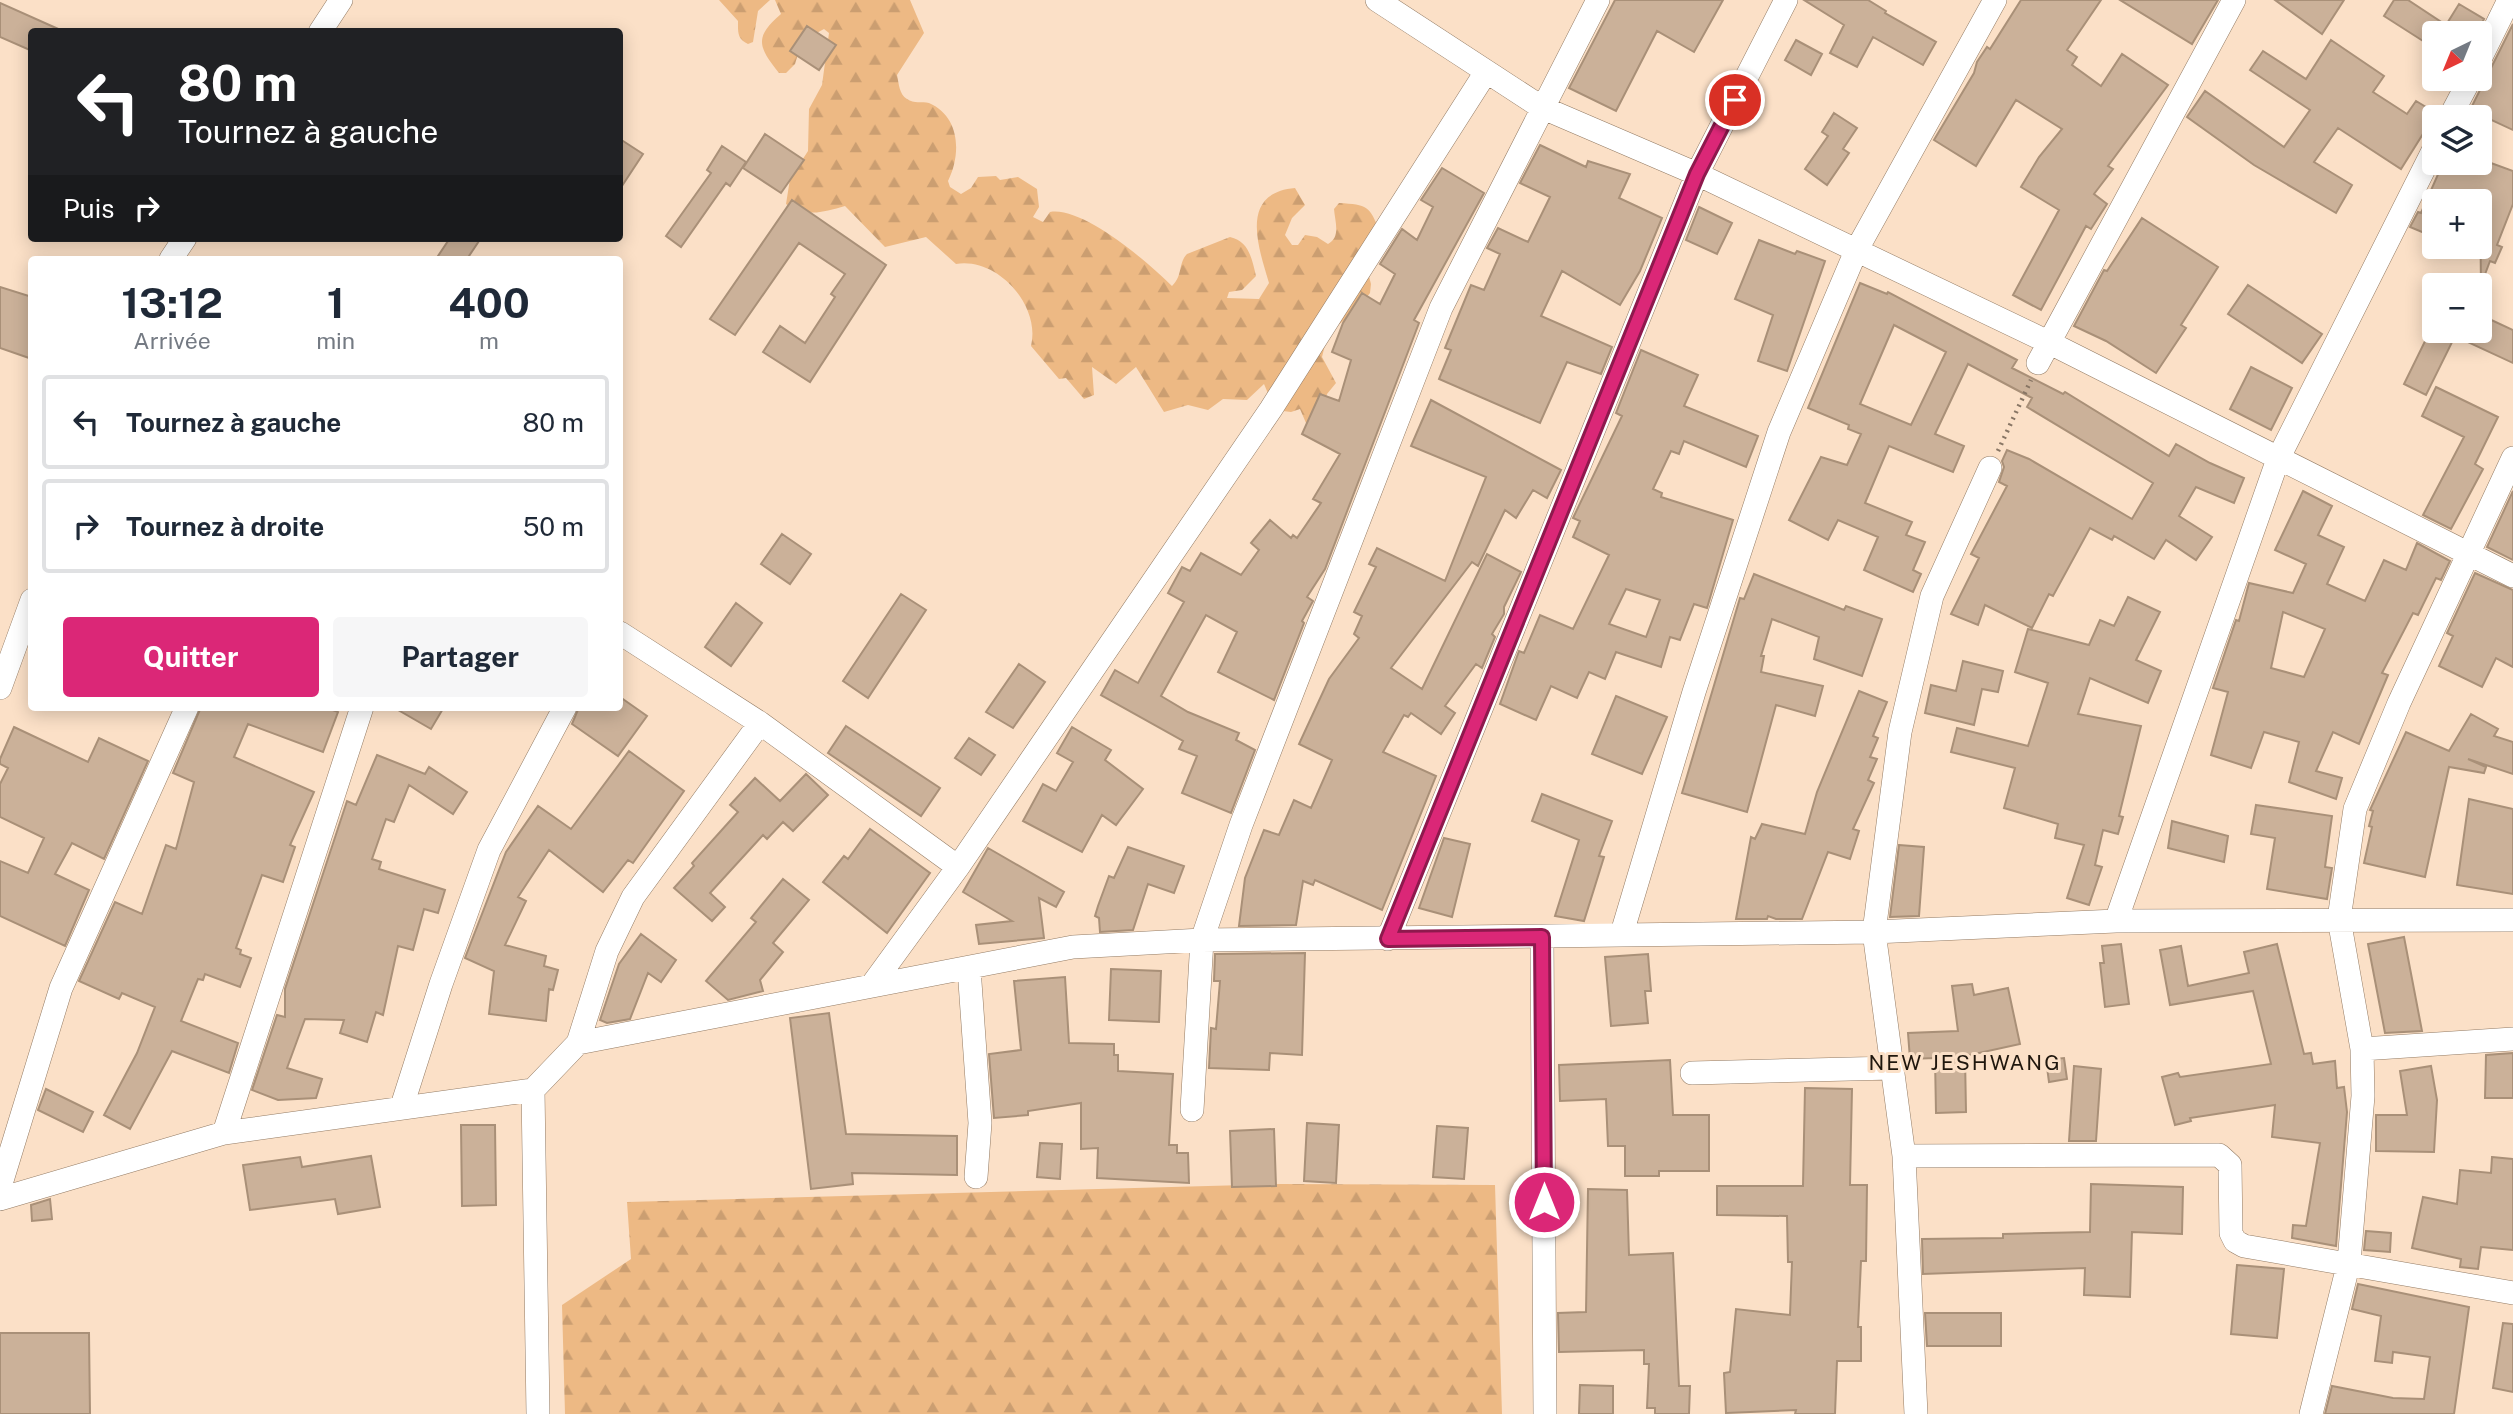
<!DOCTYPE html>
<html lang="fr">
<meta charset="utf-8">
<style>
:root{--surface:#fff;--page:#f6f6f7;--text:#1f2937;--muted:#747a83;--line:#e0e1e3;--accent:#db2777}
body{margin:0;font-family:"Public Sans",sans-serif;background:var(--page);color:var(--text);height:100vh;display:flex;flex-direction:column;font-size:26px;white-space:nowrap}
*{box-sizing:border-box;margin:0}
p{font-size:23px;color:var(--muted)}
.icon{flex:none;width:38px;height:38px;fill:none;stroke:currentColor;stroke-width:2;stroke-linecap:round;stroke-linejoin:round}
.map{position:relative;flex:1;overflow:hidden}
.details{position:absolute;left:28px;top:256px;width:595px;height:455px;display:flex;flex-direction:column;background:var(--surface);border-radius:7px;box-shadow:0 4px 18px #0003}
.details>*{flex:none}
.guide{position:absolute;left:28px;top:28px;width:595px;height:214px;border-radius:7px;box-shadow:0 4px 18px #0003;background:#202124;color:#fff;overflow:hidden}
.needle{width:46px;rotate:223deg}
.tools{position:absolute;left:2422px;top:21px;display:grid;gap:14px}
.tools a{display:grid;place-items:center;width:70px;height:70px;border-radius:7px;background:var(--surface);box-shadow:0 4px 18px #0003;font-size:35px}
.pin{position:absolute;display:grid;place-items:center;width:60px;height:60px;color:#fff;margin:-30px;border:4px solid #fff;border-radius:50%;box-shadow:0 2px 7px #0007}
.me{position:absolute;width:77px;margin:-38px;rotate:0deg;stroke-linejoin:round;filter:drop-shadow(0 0 5px #0008)}
.turn{display:flex;align-items:center;gap:24px;height:147px;padding:0 35px;font-size:32px}
.turn .icon{width:91px;height:91px;stroke-width:2.5}
.turn b{display:block;font-size:49px;line-height:60px}
.then{display:flex;align-items:center;height:66px;padding:0 35px;background:#0003;gap:14px;font-size:26px}
.eta{display:flex;justify-content:space-evenly;align-items:center;height:119px;text-align:center}
.eta b{font-size:42px;font-weight:700;line-height:49px}
.cta{display:flex;gap:14px;margin-top:auto;padding:14px 35px}
.cta a{flex:1;height:80px;border-radius:7px;background:var(--accent);color:#fff;font-size:28px;font-weight:700;line-height:80px;text-align:center}
.cta a+a{background:var(--page);color:var(--text)}
ul{padding:0;list-style:none}
li{display:flex;align-items:center;gap:21px;height:94px;margin:0 14px 10px;padding:0 21px;border:4px solid var(--line);border-radius:7px}
li div{flex:1}
li b{display:block;font-size:26px}
li em{font-style:normal}
.map>svg:first-child{display:block}
.forest{fill:url(#forest-firs)}
.building{fill:#cbb199;stroke:#a99078;stroke-width:2;fill-rule:evenodd}
.lines{fill:none;stroke-linecap:round;stroke-linejoin:round}
.street-casing{stroke:#937b64;stroke-width:24}
.path{stroke:#887665;stroke-width:4.5;stroke-dasharray:2 5;stroke-linecap:butt}
.street{stroke:#fff;stroke-width:23}
.route-casing{stroke:#8e194d;stroke-width:18}
.route{stroke:#db2777;stroke-width:12}
.labels{text-anchor:middle;stroke-width:6;stroke-linejoin:round;paint-order:stroke}
.neighbourhood-label{font-size:21px;letter-spacing:2px;fill:#1f160d;stroke:#fbe0c7}
</style>
<div class="map">
<svg width="2513" height="1414" viewBox="0 0 2513 1414">
<defs>
<pattern id="forest-firs" width="22" height="20" patternUnits="userSpaceOnUse" patternTransform="scale(1.75)"><rect width="22" height="20" fill="#edb984"/><path d="M5 1l3.5 6h-7zM16 11l3.5 6h-7z" fill="#cb9e71"/></pattern>
</defs>
<rect width="100%" height="100%" fill="#fbe0c7"/>
<!-- forest -->
<path class="forest" d="M719 0H770L758 11 753 42 748 44C737 39 738 32 738 21Z
M775 0H910L924 33 897 75C899 84 899 94 907 99 914 104 922 101 929 103 961 117 961 155 948 181L950 187 961 194 971 188 978 177 996 176 1000 180 1018 177 1037 189 1039 207 1033 217 1043 222 1050 212C1083 206 1150 264 1172 286 1183 276 1178 263 1187 254L1230 237C1249 241 1252 259 1256 276L1242 290 1229 292 1227 298 1259 299 1269 283C1258 246 1239 193 1295 188L1305 205 1292 218 1285 235 1292 245H1298L1305 235 1317 237 1328 244C1341 237 1335 222 1334 209L1339 203C1368 205 1369 205 1380 232L1365 261 1371 284 1370 293 1356 311 1328 333 1322 357 1336 383 1327 394 1321 420 1306 423 1300 409 1291 412 1275 410 1264 384 1247 400 1223 399 1208 410 1188 405 1164 412 1136 367 1116 384 1092 367 1094 395 1084 399 1066 378 1059 379 1031 346C1041 305 997 257 956 264L926 237 885 247 845 206C824 212 805 218 786 204L790 179 808 151 809 109 822 85 829 33 824 29 802 41 795 64 786 73H779C758 47 754 37 781 14Z
M1280 1184 1495 1185 1502 1414H565L562 1305 631 1259 627 1202Z"/>
<!-- building -->
<path class="building" d="M1615 0H1723L1694 52 1657 31 1616 111 1569 88Z
M1804 0H1868L1886 11 1885 13 1936 42 1923 65 1873 37 1857 67 1830 53 1844 25Z
M2021 0H2101L2067 50 2077 57 2072 65 2101 86 2122 54 2168 85 2108 166 2113 169 2094 194 2107 204 2091 229 2086 226 2041 310 2013 295 2059 210 2021 187 2039 157 2062 129 2016 100 1976 166 1934 140 1974 73 1977 62 1987 47 1990 49Z
M2120 0H2218L2192 44Z
M2275 0H2344L2322 34Z
M2394 0H2408L2446 25 2459 4 2484 19 2477 33H2434V48L2384 16Z
M0 3 65 32H32V51L0 37Z
M2513 24V130L2470 110Z
M807 26 836 45 819 70 790 51Z
M1796 40 1822 54 1811 75 1785 60Z
M2331 40 2384 76 2373 92 2407 114 2416 101 2436 113 2401 169 2338 128 2314 162 2352 185 2336 213 2254 165 2187 117 2205 91 2284 147 2310 110 2250 70 2263 51 2306 79Z
M1834 113 1857 128 1843 149 1849 153 1827 185 1805 169 1828 136 1822 132Z
M765 134 804 160 781 193 743 168Z
M620 139 643 154 620 189Z
M1540 145 1586 167 1588 161 1630 174 1619 198 1662 218 1640 271 1620 305 1562 271 1541 316 1612 347 1601 374 1567 362 1540 423 1439 379 1451 350 1445 348 1471 285 1484 290 1500 254 1487 248 1498 228 1528 242 1550 197 1520 183Z
M722 146 746 162 730 186 726 183 681 247 666 236 711 173 707 170Z
M2480 159 2513 171V204L2497 245 2502 247 2495 263 2490 261 2481 285 2480 201H2434V237L2410 227 2418 212 2421 213 2443 163H2480Z
M1442 168 1484 193 1414 320 1419 323 1325 569 1307 597 1313 601 1302 621 1304 623 1274 700 1218 672 1237 632 1206 615 1161 696 1188 712 1239 733 1236 740 1255 750 1231 813 1182 793 1197 756 1179 749 1183 741 1101 695 1115 670 1138 683 1184 602 1168 593 1182 567 1190 571 1201 553 1241 575 1259 550 1251 543 1270 520 1291 538 1293 535 1297 538 1321 503 1313 499 1340 454 1302 434 1320 394 1339 401 1351 360 1332 352 1343 323 1362 293 1380 304 1395 274 1380 264 1402 229 1417 240 1433 207 1421 200Z
M792 200 886 265 810 382 763 352 780 326 805 343 835 297 831 294 845 274 799 243 735 335 710 319Z
M1699 207 1732 223 1717 254 1686 240Z
M2142 218 2218 267 2181 325 2186 328 2156 373 2106 341 2074 326 2104 270 2107 271Z
M450 238H481L467 259H436Z
M1759 240 1795 254 1797 251 1825 261 1787 371 1758 361 1773 315 1735 299Z
M1860 283 1887 294 1888 292 2017 360 2012 368 2063 394 2065 392 2169 456 2176 444 2210 463 2244 478 2234 503 2196 487 2179 516 2212 537 2196 560 2166 540 2154 559 2114 536 2112 540 2090 528 2053 596 2049 594 2032 628 1985 605 1978 625 1951 614 1979 558 1971 554 2007 486 1999 482 2004 467 2002 461 2007 450 2029 459 2132 519 2153 483 2027 407 2032 398 1968 364 1935 434 1964 446 1953 472 1889 446 1865 503 1912 522 1906 535 1925 542 1913 570 1921 574 1913 592 1864 570 1878 537 1838 520 1828 540 1789 520 1821 457 1847 465 1861 434 1848 429 1849 425 1808 408ZM1894 325 1946 352 1911 425 1860 404Z
M2248 285 2322 334 2302 363 2228 314Z
M0 287 32 297V359L0 348Z
M2487 318 2513 330V363L2455 336 2426 395 2404 384 2430 331H2481Z
M1641 350 1698 375 1684 406 1758 436 1746 467 1684 441 1679 454 1671 451 1653 489 1662 493 1661 497 1733 520 1707 608 1694 604 1680 640 1670 637 1661 667 1616 652 1605 679 1589 672 1577 698 1551 686 1536 720 1500 704 1519 651 1524 653 1540 615 1573 629 1609 555 1573 537 1580 521 1573 518 1622 416 1616 413ZM1626 589 1660 600 1646 637 1609 624Z
M2251 367 2292 388 2271 430 2230 409Z
M2436 387 2498 417 2475 464 2483 469 2451 529 2423 515 2464 437 2422 416Z
M1431 400 1561 470 1547 498 1533 490 1516 518 1505 510 1478 566 1472 562 1391 668 1422 689 1487 554 1521 572 1504 607V614L1492 634 1495 637 1482 668 1476 664 1445 706 1455 713 1441 734 1411 713 1408 717 1404 715 1383 752 1436 776 1382 910 1315 880 1313 885 1303 881 1296 925 1239 926 1245 878 1264 830 1279 835 1294 800 1311 808 1332 760 1299 744 1329 679 1359 638 1354 634 1362 616 1354 612 1376 567 1369 564 1377 548 1445 581 1486 477 1411 446Z
M2303 491 2332 506 2318 535 2344 547 2327 584 2347 593 2365 601 2384 560 2406 570 2417 543 2450 561 2441 580 2436 578 2418 615 2413 613 2382 673 2388 675 2359 744 2333 732 2316 771 2342 778 2336 799 2289 782 2299 742 2264 732 2251 768 2211 755 2228 692 2213 688 2236 620 2239 621 2249 583 2293 593 2306 564 2275 550ZM2283 612 2325 629 2304 677 2271 668Z
M2513 491V560L2487 547Z
M782 534 811 554 790 584 761 564Z
M2475 573 2513 590V667L2496 658 2482 687 2439 666 2453 636 2447 633Z
M1754 574 1844 610 1846 606 1882 619 1862 676 1814 659 1819 637 1772 619 1761 656H1764L1761 672 1823 686 1815 716 1776 705 1747 812 1682 793 1740 598 1744 599Z
M901 594 926 610 868 698 843 681Z
M2128 597 2160 612 2136 660 2161 671 2148 703 2090 678 2078 714 2141 726 2119 816 2123 817 2118 834 2103 830 2095 865 2102 867 2089 905 2067 898 2084 845 2055 838 2058 824 2004 808 2015 768 1951 752 1957 728 2028 746 2048 683 2015 672 2028 629 2089 645 2100 620 2114 626Z
M736 603 762 623 731 666 705 647Z
M1963 661 2003 671 1998 692 1982 689 1974 725 1925 713 1931 685 1956 691Z
M1019 664 1045 682 1013 728 986 712Z
M1859 691 1887 702 1873 736 1878 738 1870 757 1877 759 1868 780 1874 783 1853 829 1859 831 1850 859 1828 852 1802 919H1776L1768 916 1767 919H1736L1751 837 1755 839 1762 824 1805 834 1817 792Z
M1616 696 1667 717 1642 774 1592 754Z
M620 697 647 716 618 756 572 724 579 707H620Z
M201 707H325L338 712 323 752 248 724 234 757 314 792 290 845 295 847 283 882 262 875 236 948 241 950 240 954 251 958 240 987 205 974 203 980 198 979 181 1021 238 1043 229 1073 172 1051 130 1129 104 1115 137 1053 155 1007 122 993 119 999 79 981 115 902 142 914 166 845 176 849 194 782 173 773Z
M393 707H444L431 729Z
M2471 714 2498 729 2494 736 2513 742V774L2468 759 2486 767 2484 773 2449 767 2425 877 2364 863 2372 827 2369 826 2373 811 2370 810 2406 732 2449 751Z
M846 726 940 788 921 816 828 753Z
M14 727 88 762 99 738 148 761 104 859 72 843 55 874 89 890 65 946 0 916V861L28 873 44 838 0 817V784L8 768 0 764V759Z
M1072 727 1111 750 1105 760 1143 789 1116 825 1102 815 1082 852 1023 821 1043 784 1056 791 1073 762 1057 753Z
M969 738 995 755 981 775 955 758Z
M629 751 684 791 633 863 628 860 603 892 549 850 518 897 526 901 505 945 546 956 544 966 558 970 553 990 549 989 546 1021 489 1014 494 971 465 958 506 852 538 806 571 829Z
M377 755 425 774 429 767 467 792 453 814 409 785 394 822 386 819 372 859 381 862 379 869 445 890 438 913 424 909 413 950 398 946 383 1015 376 1012 367 1042 340 1033 344 1020 305 1019 287 1068 322 1079 316 1098 278 1100 252 1090 277 1015 285 1017V989L347 801 356 805Z
M806 774 828 795 793 831 783 822 767 839 763 835 710 893 725 907 712 921 674 888 694 866 692 863 738 812 730 805 755 778 780 801Z
M1542 794 1612 821 1599 856 1604 857 1584 921 1555 916 1579 840 1532 821Z
M2469 799 2513 809V894L2457 885Z
M2256 805 2332 816 2325 867 2332 868 2327 899 2267 889 2275 838 2251 834Z
M2172 821 2228 836 2224 862 2168 848Z
M870 829 930 873 887 933 823 882 844 856 848 859Z
M1444 838 1470 844 1452 917 1419 908Z
M1899 845 1924 847 1919 916 1890 917Z
M1128 847 1184 866 1174 893 1148 884 1133 930 1100 932 1099 918 1095 916 1098 906 1109 876 1114 878Z
M988 848 1064 892 1056 907 1039 898 1044 938 979 944 976 925 1012 921 963 892Z
M783 879 809 900 773 943 783 952 760 980 763 991 728 1000 706 981 756 922 751 918Z
M641 934 676 960 661 982 648 973 630 1019 607 1023 600 1020 619 964Z
M2404 937 2422 1031 2385 1033 2368 944Z
M2121 944 2129 1004 2105 1007 2100 963H2104L2102 946Z
M2277 944 2304 1054 2311 1053 2313 1064 2335 1061 2337 1088 2344 1087 2347 1112 2336 1246 2292 1238 2293 1225 2306 1226 2320 1143 2272 1137 2275 1105 2190 1118 2191 1121 2175 1125 2162 1077 2178 1073 2180 1077 2271 1064 2253 991 2170 1005 2160 950 2181 946 2188 986 2249 973 2244 952Z
M1305 953 1302 1055 1270 1053 1269 1070 1209 1068 1211 1028 1216 1029 1220 981H1214L1215 954Z
M1648 954 1651 991H1645L1648 1023 1611 1026 1605 957Z
M1111 969 1161 971 1159 1022 1109 1020Z
M1065 977 1069 1043 1114 1044V1055H1118V1071L1173 1074 1169 1145H1177V1153H1188L1189 1183 1097 1178 1098 1148 1081 1149V1103L1028 1111V1115L994 1118 989 1054 1021 1050 1014 981Z
M1972 984 1974 995 2008 988 2020 1044 1965 1056 1966 1112 1936 1113 1935 1058 1910 1059 1908 1033 1958 1031 1952 986Z
M829 1013 846 1134 957 1136V1175L852 1173 853 1184 811 1189 790 1018Z
M2513 1053V1098H2485L2486 1055Z
M2064 1058 2067 1079 2049 1082 2046 1060Z
M1670 1060 1673 1115H1709V1171H1659V1176H1625V1146H1608L1606 1099 1560 1101 1559 1065Z
M2074 1066 2101 1069 2096 1141H2069Z
M2431 1066 2437 1100 2434 1152 2376 1151V1115H2407L2400 1071Z
M1805 1088 1852 1089 1850 1185H1867L1866 1261H1861L1858 1327H1861V1361H1837L1835 1414H1795L1796 1410 1726 1413 1724 1373 1730 1372 1736 1309 1790 1315 1792 1262H1788L1787 1216 1717 1215V1186H1803Z
M46 1089 93 1112 83 1132 38 1110Z
M1307 1123 1339 1125 1336 1183 1304 1181Z
M461 1125H495L496 1205 462 1206Z
M1437 1126 1468 1128 1464 1179 1433 1177Z
M1274 1129 1276 1186 1232 1187 1230 1131Z
M1040 1143 1062 1144 1060 1179 1037 1177Z
M371 1156 380 1207 338 1214 335 1199 250 1210 243 1165 300 1157 302 1167Z
M2492 1157 2513 1159V1250L2481 1247 2478 1269 2460 1267 2461 1259 2412 1248 2423 1197 2457 1204 2460 1170 2491 1173Z
M2091 1184 2183 1187 2182 1234 2132 1232 2130 1297 2084 1295 2085 1268 1923 1274 1922 1239 2003 1238V1234L2090 1232Z
M1588 1189 1627 1190 1629 1255 1673 1253 1679 1386H1690L1689 1414H1655V1408H1647L1649 1364H1644V1350L1559 1352 1558 1313 1586 1312Z
M50 1199 52 1219 32 1221 31 1205Z
M2366 1231 2391 1233 2390 1252 2364 1250Z
M2237 1265 2284 1269 2277 1338 2231 1334Z
M2358 1284 2469 1307 2454 1414H2325L2332 1386 2393 1398 2424 1399 2430 1357 2393 1352 2392 1363 2375 1361 2381 1316 2352 1309Z
M1925 1313H2001V1346H1927Z
M2503 1323 2513 1324V1392L2493 1388Z
M0 1333H89L90 1414H0Z
M1580 1385 1613 1386V1414H1579Z"/>
<g class="lines">
<defs>
<path id="street" d="M1377 0 1541 107 1697 174 2048 342 2513 576
M320 32 341 0
M2480 59 2509 0
M2450 117 2470 79
M171 259 185 238
M2038 363 2234 0
M620 633 760 723 958 867
M0 688 32 600
M2116 921 2278 459 2434 149
M1622 933 1694 692 1779 432 1856 251 1995 0
M1542 937 1545 1414
M1388 939 1697 174 1786 0
M969 968 980 1123 976 1177
M872 985 958 867 1271 409 1486 72
M578 1043 1073 947 1202 940 1874 932 2116 921 2513 920
M2362 1049 2513 1039
M1692 1073 1892 1068
M533 1090 538 1414
M402 1106 441 984 489 850 565 707
M1192 1110 1202 940 1241 825 1441 308 1598 0
M224 1133 362 707
M1904 1156 2219 1155 2230 1165 2231 1233 2235 1241 2244 1246 2513 1293
M0 1187 61 988 187 707
M0 1199 224 1133 533 1090 578 1043 607 951 633 897 760 723
M1916 1414 1904 1156 1874 932 1900 732 1932 596 1990 468
M2311 1414 2349 1262 2363 1096 2362 1049 2339 919 2355 809 2399 703 2513 458"/>
</defs>
<!-- street casing -->
<use href="#street" class="street-casing"/>
<!-- path -->
<path class="path" d="M1998 451 2031 380"/>
<!-- street -->
<use href="#street" class="street"/>
</g>
<g class="lines">
<defs>
<path id="route" d="M1544 1202 1542 937 1388 939 1697 174 1735 100"/>
</defs>
<!-- route casing -->
<use href="#route" class="route-casing"/>
<!-- route -->
<use href="#route" class="route"/>
</g>
<g class="labels">
<!-- neighbourhood labels -->
<g class="neighbourhood-label">
<text x="1965" y="1070">NEW JESHWANG</text>
</g>
</g>
</svg>
<div class="tools">
<a><svg class="needle" viewBox="-14 -14 28 28"><path d="M0-13l5 13h-10z" fill="#e53935"/><path d="M0 13l5-13h-10z" fill="#747a83"/></svg></a>
<a><svg class="icon" aria-label="layers" viewBox="0 0 24 24"><path d="M12 4l9 5-9 5-9-5zM3 14l9 5 9-5"/></svg></a>
<a>+</a>
<a>−</a>
</div>
<div class="pin" style="left:1735px;top:100px;background:#d93025"><svg class="icon" aria-label="arrive" viewBox="0 0 24 24"><path d="M6 21V4h12l-3 4 3 4H6"/></svg></div>
<svg class="me" style="left:1544px;top:1202px" viewBox="-20 -20 40 40"><circle r="17" fill="#db2777" stroke="#fff" stroke-width="3"/><path d="M0-11L8 9 0 5-8 9z" fill="#fff"/></svg>
<div class="guide">
<div class="turn"><svg class="icon" aria-label="left" viewBox="0 0 24 24"><path d="M17 20v-9H6M10 6l-5 5 5 5"/></svg><div><b>80 m</b>Tournez à gauche</div></div>
<div class="then">Puis<svg class="icon" aria-label="right" viewBox="0 0 24 24"><path d="M7 20v-9h11M14 6l5 5-5 5"/></svg></div>
</div>
<section class="details">
<div class="eta">
<div><b>13:12</b><p>Arrivée</p></div>
<div><b>1</b><p>min</p></div>
<div><b>400</b><p>m</p></div>
</div>
<ul>
<li><svg class="icon" aria-label="left" viewBox="0 0 24 24"><path d="M17 20v-9H6M10 6l-5 5 5 5"/></svg><div><b>Tournez à gauche</b></div><em>80 m</em></li>
<li><svg class="icon" aria-label="right" viewBox="0 0 24 24"><path d="M7 20v-9h11M14 6l5 5-5 5"/></svg><div><b>Tournez à droite</b></div><em>50 m</em></li>
</ul>
<div class="cta"><a>Quitter</a><a>Partager</a></div>
</section>
</div>
